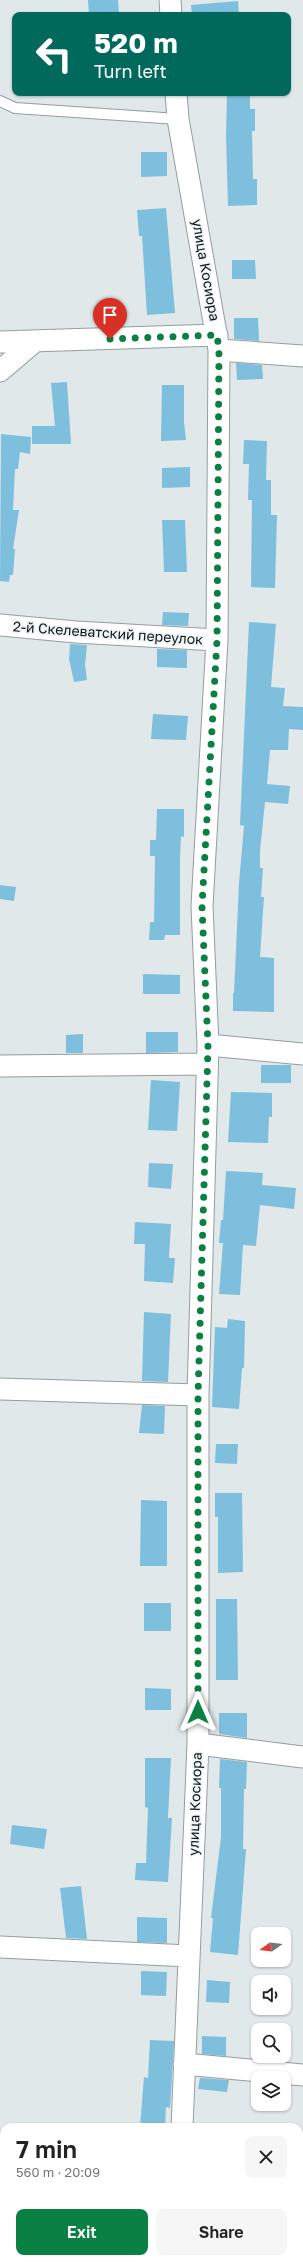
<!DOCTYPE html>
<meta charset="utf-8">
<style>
:root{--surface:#fff;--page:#f6f6f6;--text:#222;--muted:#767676;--accent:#0b8043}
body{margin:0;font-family:"Golos Text",sans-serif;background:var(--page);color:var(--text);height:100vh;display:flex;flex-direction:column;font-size:15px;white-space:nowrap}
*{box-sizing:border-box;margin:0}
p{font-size:13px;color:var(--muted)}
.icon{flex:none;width:22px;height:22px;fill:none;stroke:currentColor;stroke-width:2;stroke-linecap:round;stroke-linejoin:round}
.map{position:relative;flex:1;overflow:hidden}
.details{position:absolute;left:0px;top:2123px;width:303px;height:140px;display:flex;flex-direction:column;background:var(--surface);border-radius:12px 12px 0 0;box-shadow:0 1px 3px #0004}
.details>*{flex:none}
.guide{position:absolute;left:12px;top:12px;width:279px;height:84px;border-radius:8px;box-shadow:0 1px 3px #0004;background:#00695c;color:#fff;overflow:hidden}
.needle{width:26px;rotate:256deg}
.tools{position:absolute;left:251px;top:1927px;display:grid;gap:8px}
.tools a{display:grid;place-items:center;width:40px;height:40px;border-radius:8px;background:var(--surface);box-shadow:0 1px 3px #0004;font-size:20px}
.pin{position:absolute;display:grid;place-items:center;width:34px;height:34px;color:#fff;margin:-41px -17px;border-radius:50% 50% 50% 0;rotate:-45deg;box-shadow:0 0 4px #0007}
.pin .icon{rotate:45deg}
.me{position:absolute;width:44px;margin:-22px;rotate:0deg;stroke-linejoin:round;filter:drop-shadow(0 0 3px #0008)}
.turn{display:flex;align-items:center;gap:14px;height:84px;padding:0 16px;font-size:18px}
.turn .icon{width:52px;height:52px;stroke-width:2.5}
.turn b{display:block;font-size:28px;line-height:34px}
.round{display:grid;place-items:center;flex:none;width:42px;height:42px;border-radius:8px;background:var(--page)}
.headline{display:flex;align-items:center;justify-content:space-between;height:68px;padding:0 16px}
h1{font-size:24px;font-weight:600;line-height:30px}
.primary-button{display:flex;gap:8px;margin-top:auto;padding:8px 16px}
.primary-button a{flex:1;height:46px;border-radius:8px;background:var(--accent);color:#fff;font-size:16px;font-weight:600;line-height:46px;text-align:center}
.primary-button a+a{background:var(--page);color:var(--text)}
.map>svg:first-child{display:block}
.building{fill:#7ebfdd}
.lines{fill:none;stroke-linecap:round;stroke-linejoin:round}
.service-casing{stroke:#959d9f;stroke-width:12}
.minor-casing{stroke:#959d9f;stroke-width:23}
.service{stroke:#fff;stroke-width:10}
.minor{stroke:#fff;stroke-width:21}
.route{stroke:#0b8043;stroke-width:7;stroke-dasharray:0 12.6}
.labels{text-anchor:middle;stroke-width:3.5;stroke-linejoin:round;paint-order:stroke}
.street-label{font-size:14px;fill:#131616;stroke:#edf5f7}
</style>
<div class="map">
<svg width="303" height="2263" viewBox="0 0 303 2263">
<rect width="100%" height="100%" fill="#e0e8ea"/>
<!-- building -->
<path class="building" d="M88 0H118L119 13 89 15Z
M238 1 239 15H192L191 5Z
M227 93H250V109H255V131H252L253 179H257V205L228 206 226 136Z
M141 152H167V176L141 177Z
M166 208 175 313 147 315 142 236H139L137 210Z
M232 260H255L256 279H232Z
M234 318H258L259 341 234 339Z
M236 363 262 365 263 379 237 380Z
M67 382 71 444H32V426H55L51 383Z
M162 385H184V422L186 440 161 441Z
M1 434 31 437 30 454 20 452 18 469H15L13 510H19L13 549H15L13 575H10L9 582 0 581Z
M244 440 267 441 266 480H271V515H277L275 588 251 587 252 500H248L249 464H243Z
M190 467V487L162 488V468Z
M162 520H185L187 572H164Z
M163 612 189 613 188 626 162 625Z
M249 622 276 624 271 687 285 688 283 706 303 707V730L289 729 288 750H270L267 784 290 786 288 804 265 802 260 851V868H263L261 897H264L260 957 274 958V1012L233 1011V993H234L239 883 244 826 240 825Z
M70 644 87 645 85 665 87 680 74 682 69 659Z
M157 649 187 650V668L157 667Z
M153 714 188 716 186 740 151 739Z
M157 809H184V837L181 836 180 857V935H165L164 940H149L150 922H154L155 856H150V840H156Z
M0 885 16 887 14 901 0 899Z
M143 974 180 975V994H143Z
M146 1032H178V1052L146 1053Z
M83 1034V1053H66V1035Z
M261 1065H291V1083H261Z
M151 1080 180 1082 177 1131 148 1130Z
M231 1092 272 1093V1117H269L268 1143 228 1142Z
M149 1163 173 1164 171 1189 148 1187Z
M226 1171 263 1173 262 1185 296 1188 294 1209 260 1205 256 1246 243 1245 240 1295 219 1294 223 1243H219L221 1220H223Z
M135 1222 171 1224 169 1258H175L173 1283 144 1281 145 1244H134Z
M144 1312 171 1314 168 1382 142 1381Z
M228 1319 245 1321 244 1368H242L239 1409 212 1407 215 1327 227 1328Z
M142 1405 165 1406 164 1434 139 1433Z
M216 1444H238L237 1464 215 1463Z
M215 1493H242L243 1572 218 1573V1517H215Z
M141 1500 167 1501V1566H140Z
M216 1599H237L238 1680H216Z
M144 1603H171V1631H144Z
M145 1688 171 1689V1710H145Z
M219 1713H247V1738L219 1734Z
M145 1758H171L168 1818H172L168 1882 135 1880 136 1863H146L148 1808 145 1807Z
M220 1759 247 1762 246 1789H244L243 1849H246L238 1955 210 1952 213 1918H211L221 1837V1788H219Z
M12 1825 47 1829 44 1849 10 1844Z
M81 1886 87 1939 66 1938 60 1888Z
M137 1917 167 1918V1943L137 1942Z
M141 1971 167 1972 166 1996 141 1995Z
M207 1980 230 1982 229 2003 206 2002Z
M202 2036 226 2037V2056L202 2054Z
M150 2040 174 2041 171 2093 170 2108 166 2107 165 2127H140L144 2077 148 2078Z
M200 2078 229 2080 227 2092 198 2089Z"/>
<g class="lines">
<defs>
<path id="service" d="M0 101 15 108 178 119"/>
<path id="minor" d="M170 0 171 15
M176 93 178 119 219 350 217 640 202 906 208 1045 198 1395V1744L182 2127
M0 342 217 335
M219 350 303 356
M0 371 34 342
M0 625 76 632 217 640
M208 1045 303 1054
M0 1066 207 1064
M0 1389 198 1395
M198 1744 303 1757
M0 1947 189 1956
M184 2064 303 2075
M176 2263V2259"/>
</defs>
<!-- service casing -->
<use href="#service" class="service-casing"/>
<!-- minor casing -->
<use href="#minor" class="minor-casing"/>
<!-- service -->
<use href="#service" class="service"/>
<!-- minor -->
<use href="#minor" class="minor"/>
</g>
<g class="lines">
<!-- route -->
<path class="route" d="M110 339 217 335 219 350 217 640 202 906 208 1046 198 1395V1712"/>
</g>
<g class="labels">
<!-- street labels -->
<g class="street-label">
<text transform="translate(206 270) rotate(80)" y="5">улица Косиора</text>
<text transform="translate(108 633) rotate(4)" y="5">2-й Скелеватский переулок</text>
<text transform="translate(195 1804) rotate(-88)" y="5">улица Косиора</text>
</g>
</g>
</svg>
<div class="tools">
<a><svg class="needle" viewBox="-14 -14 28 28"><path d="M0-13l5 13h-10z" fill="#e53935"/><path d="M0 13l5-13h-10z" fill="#767676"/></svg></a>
<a><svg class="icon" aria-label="sound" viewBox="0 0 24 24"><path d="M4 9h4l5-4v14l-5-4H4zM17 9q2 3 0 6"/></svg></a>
<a><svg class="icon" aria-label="search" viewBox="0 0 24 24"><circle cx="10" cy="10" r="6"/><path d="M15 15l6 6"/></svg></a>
<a><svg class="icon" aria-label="layers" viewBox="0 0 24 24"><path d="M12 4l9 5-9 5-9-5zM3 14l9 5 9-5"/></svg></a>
</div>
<div class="pin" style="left:110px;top:339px;background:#d93025"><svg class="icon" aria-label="arrive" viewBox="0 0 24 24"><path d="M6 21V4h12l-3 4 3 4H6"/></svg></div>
<svg class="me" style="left:198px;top:1712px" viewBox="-20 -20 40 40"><path d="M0-17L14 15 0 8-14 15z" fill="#0b8043" stroke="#fff" stroke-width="4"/></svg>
<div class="guide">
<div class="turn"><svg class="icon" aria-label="left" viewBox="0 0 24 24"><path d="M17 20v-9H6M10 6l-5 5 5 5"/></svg><div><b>520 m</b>Turn left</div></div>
</div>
<section class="details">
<div class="headline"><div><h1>7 min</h1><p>560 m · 20:09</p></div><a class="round"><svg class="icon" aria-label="close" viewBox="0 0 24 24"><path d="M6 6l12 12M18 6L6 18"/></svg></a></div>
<div class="primary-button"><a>Exit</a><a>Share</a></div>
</section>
</div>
